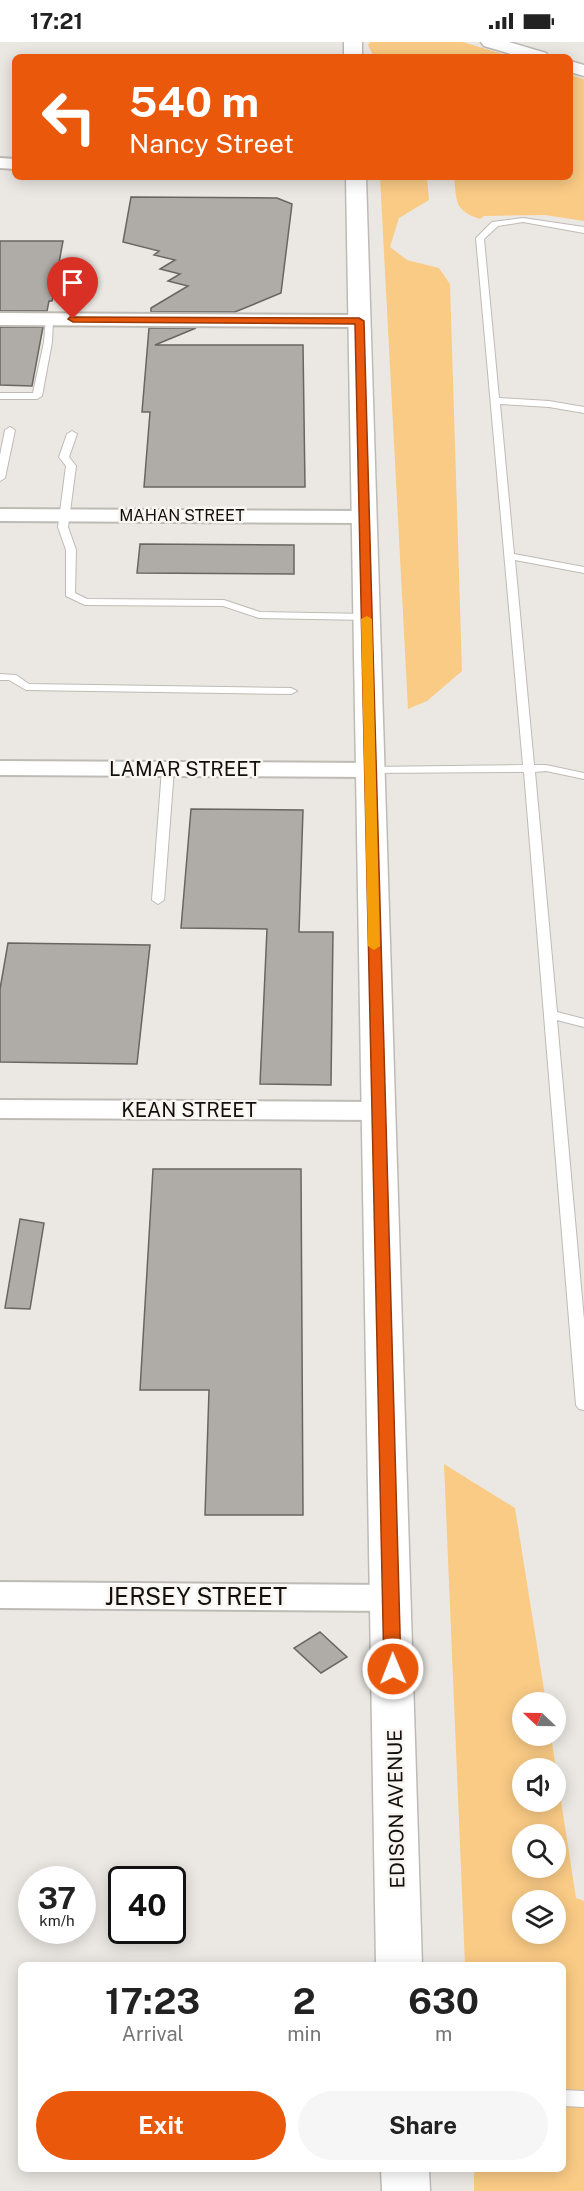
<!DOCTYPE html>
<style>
:root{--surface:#fff;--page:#f6f6f6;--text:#222;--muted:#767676;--accent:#ea580c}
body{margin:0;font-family:"Public Sans",sans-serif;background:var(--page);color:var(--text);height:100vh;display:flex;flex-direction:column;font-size:22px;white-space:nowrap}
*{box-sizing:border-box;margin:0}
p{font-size:20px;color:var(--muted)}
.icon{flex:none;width:33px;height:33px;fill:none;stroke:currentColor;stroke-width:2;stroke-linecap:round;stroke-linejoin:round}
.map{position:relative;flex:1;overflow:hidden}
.details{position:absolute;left:18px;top:1920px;width:548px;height:210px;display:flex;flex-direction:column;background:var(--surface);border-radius:9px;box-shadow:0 3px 15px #0003}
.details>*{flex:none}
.guide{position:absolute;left:12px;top:12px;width:561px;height:126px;border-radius:9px;box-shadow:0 3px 15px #0003;background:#ea580c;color:#fff;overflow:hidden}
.needle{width:39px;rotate:292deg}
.tools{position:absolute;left:512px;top:1650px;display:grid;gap:12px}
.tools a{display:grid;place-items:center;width:54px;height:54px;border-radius:50%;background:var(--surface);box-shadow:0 3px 15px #0003;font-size:30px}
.speed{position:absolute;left:18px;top:1824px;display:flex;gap:12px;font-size:30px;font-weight:700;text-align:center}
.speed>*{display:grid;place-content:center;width:78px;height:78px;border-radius:50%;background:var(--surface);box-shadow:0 3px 15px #0003;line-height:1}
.speed small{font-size:15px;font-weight:400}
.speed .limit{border:3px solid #111;border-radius:9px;background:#fff;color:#111}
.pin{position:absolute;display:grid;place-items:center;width:51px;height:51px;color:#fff;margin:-62px -26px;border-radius:50% 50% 50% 0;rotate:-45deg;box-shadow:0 0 6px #0007}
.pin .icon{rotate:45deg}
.me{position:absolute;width:66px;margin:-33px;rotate:359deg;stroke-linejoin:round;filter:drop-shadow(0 0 4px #0008)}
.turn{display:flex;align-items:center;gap:21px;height:126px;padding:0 18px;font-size:27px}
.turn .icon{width:78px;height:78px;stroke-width:2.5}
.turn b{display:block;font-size:42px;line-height:51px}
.eta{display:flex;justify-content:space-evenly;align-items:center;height:102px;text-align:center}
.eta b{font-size:36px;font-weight:700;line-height:42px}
.action{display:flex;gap:12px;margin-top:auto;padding:12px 18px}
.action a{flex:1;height:69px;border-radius:36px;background:var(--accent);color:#fff;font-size:24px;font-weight:700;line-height:69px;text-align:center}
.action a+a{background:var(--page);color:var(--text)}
.status{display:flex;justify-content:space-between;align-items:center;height:42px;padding:0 30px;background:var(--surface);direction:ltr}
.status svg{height:16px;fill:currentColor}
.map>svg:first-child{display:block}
.green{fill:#facb85;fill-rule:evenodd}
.building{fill:#afaba7;stroke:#696661;stroke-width:1.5}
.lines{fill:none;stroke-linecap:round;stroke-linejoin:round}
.lane-casing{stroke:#bebbb6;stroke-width:2}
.street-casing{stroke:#bebbb6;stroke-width:4}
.secondary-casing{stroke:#bebbb6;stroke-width:3}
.lane{fill:#fff;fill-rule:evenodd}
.street{fill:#fff;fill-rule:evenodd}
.secondary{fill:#fff;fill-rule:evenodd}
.route{fill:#ea580c;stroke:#983908;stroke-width:1.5}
.slow{fill:#f59e0b}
.labels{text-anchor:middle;stroke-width:5;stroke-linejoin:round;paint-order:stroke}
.far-street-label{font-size:16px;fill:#11100f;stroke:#f9f5f0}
.street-label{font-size:20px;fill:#11100f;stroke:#f9f5f0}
.near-street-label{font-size:24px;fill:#11100f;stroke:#f9f5f0}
</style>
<div class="status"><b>17:21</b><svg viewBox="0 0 49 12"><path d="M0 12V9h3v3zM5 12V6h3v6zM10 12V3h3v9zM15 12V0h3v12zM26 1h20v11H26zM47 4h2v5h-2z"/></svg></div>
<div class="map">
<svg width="584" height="2149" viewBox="0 0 584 2149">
<rect width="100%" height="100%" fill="#ebe8e3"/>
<!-- green -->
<path class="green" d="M370 0H463L512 15H374L368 3Z
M570 33 584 37V179L545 173 484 174 480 177C454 168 457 161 454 135H570Z
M380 135H427L429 158 399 176 390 205 407 218 439 226 450 242 462 629 427 659 408 667Z
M444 1422 515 1466 546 1660H522V1694H551L576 1856 584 1859V2149H474V2127H562V1923H465ZM522 1726H555V1760H522ZM522 1792H555V1826H522ZM522 1858H555V1892H522Z"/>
<!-- building -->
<path class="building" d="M131 155 277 156 292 162 281 251 235 270H151V266L188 244 168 239 180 232 160 227 175 218 154 213 159 209 123 200Z
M0 199H63L52 259H49L47 269H0Z
M0 285H43L32 344 0 343Z
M149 286H196L155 303H303L305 445H144L150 370H142Z
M140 502 294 503V532L137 531Z
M191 767 303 768 299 890H333L331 1043 260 1042 267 887 181 886Z
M8 901 150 903 137 1022 0 1020V947Z
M153 1127H301L303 1473H205L209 1348H140Z
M20 1177 44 1181 30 1267 5 1266Z
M320 1590 347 1615 321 1631 294 1606Z"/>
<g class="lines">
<defs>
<path id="lane" d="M523 176 584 185V191L523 180 498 184 484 197 499 356 549 359 584 365V371L549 365 500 362 514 512 584 525V531L515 518 534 723H546L584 731V737L546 729 535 730 557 970 584 977V985L557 978 584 1278V1368L579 1367 576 1363 524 730 370 731 364 728 370 725 523 723 476 196 492 180Z
M46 275 53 277 52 300 42 354 37 357H0V351H33L44 300Z
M10 385 15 388 5 436 0 439V413L5 388Z
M72 389 77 392 69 415 76 424 68 485 76 508 75 551 87 557 224 558 260 570 367 572 372 575 367 578 259 576 223 564 85 563 66 554V508L58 485 66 424 59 415 67 392Z
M0 632 16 633 29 642 291 646 297 649 291 652 26 648 9 638H0Z
M168 724 174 727 164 858 158 862 152 858 162 727Z
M562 2048 584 2049V2065L562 2064Z"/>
<path id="street" d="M0 116 15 117V127L0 126Z
M0 271 359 273 366 275 368 279 366 283 359 285 0 283Z
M0 467 364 469 371 471 375 475 371 479 364 481 0 479Z
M0 719 370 721 379 723 382 728 379 733 370 735 0 733Z
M0 1058 378 1060 388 1063 392 1069 388 1075 378 1078 0 1076Z
M0 1540 391 1543 403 1547 408 1556 403 1565 391 1569 0 1566Z"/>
<path id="secondary" d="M344 0H362V15H344Z
M481 0H509L546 11 549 15H521L484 4Z
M570 19 584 23V34L570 30Z
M346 135H366L422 1923H376Z
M381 2127H429L430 2149H382Z"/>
</defs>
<!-- lane casing -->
<use href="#lane" class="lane-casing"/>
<!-- street casing -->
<use href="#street" class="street-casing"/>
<!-- secondary casing -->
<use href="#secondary" class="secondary-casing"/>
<!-- lane -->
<use href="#lane" class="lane"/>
<!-- street -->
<use href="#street" class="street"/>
<!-- secondary -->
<use href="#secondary" class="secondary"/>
</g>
<!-- route -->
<path class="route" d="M70 275 359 276 364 279 401 1627 399 1632 393 1634 387 1632 384 1627 355 282 73 280 68 277Z"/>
<!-- slow -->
<path class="slow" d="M367 574 372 577 380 904 374 908 368 904 361 577Z"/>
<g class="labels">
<!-- far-street labels -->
<g class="far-street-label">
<text x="182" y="479">MAHAN STREET</text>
</g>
<!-- street labels -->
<g class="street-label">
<text x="185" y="734">LAMAR STREET</text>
<text x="189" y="1075">KEAN STREET</text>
<text transform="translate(396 1767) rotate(-91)" y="7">EDISON AVENUE</text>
</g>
<!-- near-street labels -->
<g class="near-street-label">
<text x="196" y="1563">JERSEY STREET</text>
</g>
</g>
</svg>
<div class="tools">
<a><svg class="needle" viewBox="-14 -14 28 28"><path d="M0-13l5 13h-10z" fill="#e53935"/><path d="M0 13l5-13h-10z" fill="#767676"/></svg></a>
<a><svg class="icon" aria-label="sound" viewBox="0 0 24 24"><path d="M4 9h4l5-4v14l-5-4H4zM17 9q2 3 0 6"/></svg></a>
<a><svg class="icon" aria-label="search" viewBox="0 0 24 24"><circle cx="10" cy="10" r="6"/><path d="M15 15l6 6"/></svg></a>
<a><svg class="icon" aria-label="layers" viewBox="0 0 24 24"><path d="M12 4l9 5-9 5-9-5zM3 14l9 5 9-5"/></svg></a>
</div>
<div class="speed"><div>37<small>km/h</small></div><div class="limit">40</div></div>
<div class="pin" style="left:73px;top:277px;background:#d93025"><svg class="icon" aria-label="arrive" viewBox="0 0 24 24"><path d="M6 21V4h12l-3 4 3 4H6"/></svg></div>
<svg class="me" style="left:393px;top:1627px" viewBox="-20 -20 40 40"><circle r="17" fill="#ea580c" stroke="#fff" stroke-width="3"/><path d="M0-11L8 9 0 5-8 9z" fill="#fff"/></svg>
<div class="guide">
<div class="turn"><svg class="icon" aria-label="left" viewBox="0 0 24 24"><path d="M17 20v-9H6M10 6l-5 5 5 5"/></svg><div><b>540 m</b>Nancy Street</div></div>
</div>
<section class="details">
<div class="eta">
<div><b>17:23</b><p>Arrival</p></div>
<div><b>2</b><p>min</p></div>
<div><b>630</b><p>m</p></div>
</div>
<div class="action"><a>Exit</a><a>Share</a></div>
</section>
</div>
